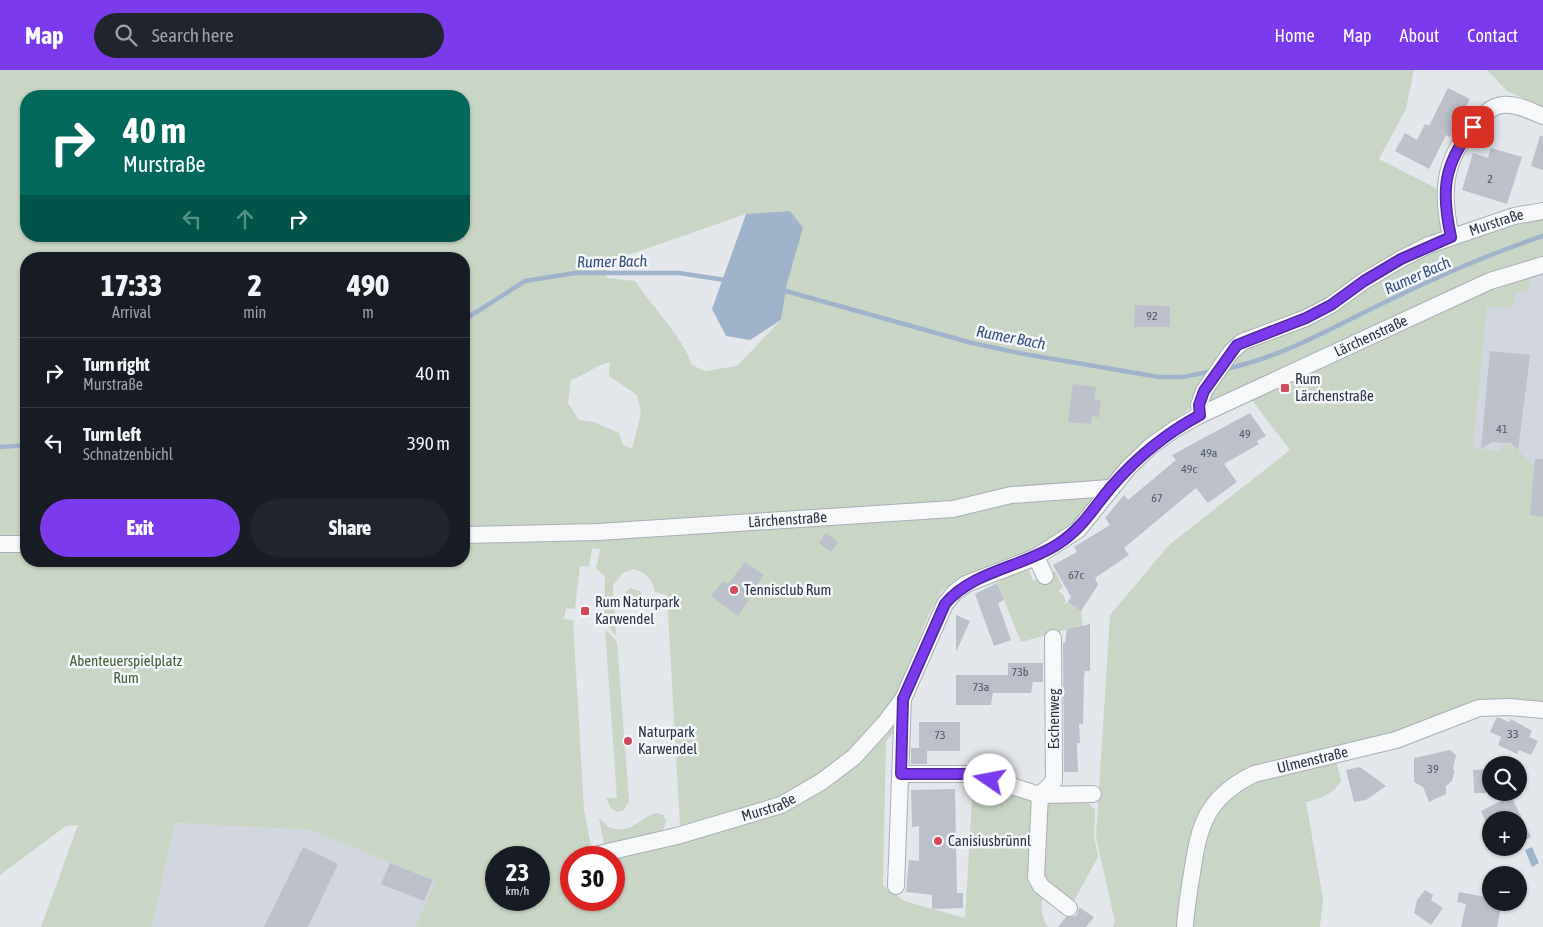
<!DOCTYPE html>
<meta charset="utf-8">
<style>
:root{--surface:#171b24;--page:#20242c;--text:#f1f3f6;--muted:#9ea1a6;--line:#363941;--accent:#7c3aed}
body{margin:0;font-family:"Asap Condensed",sans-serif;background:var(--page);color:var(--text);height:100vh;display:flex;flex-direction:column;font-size:19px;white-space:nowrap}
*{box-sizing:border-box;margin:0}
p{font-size:16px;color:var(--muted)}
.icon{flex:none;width:28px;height:28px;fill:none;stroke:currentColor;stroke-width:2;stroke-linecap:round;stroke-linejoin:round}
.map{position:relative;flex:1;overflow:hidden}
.sheet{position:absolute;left:20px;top:182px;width:450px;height:315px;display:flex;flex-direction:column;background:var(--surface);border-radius:20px;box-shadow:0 1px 4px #0004}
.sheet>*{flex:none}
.hud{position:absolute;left:20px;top:20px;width:450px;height:152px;border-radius:20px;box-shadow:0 1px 4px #0004;background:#00695c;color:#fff;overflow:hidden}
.tools{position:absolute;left:1482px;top:686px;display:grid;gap:10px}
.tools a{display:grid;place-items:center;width:45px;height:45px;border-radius:50%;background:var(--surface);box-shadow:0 1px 4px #0004;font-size:25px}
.speed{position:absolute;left:485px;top:776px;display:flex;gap:10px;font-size:25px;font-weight:700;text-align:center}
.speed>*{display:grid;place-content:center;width:65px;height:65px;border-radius:50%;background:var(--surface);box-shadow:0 1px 4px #0004;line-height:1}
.speed small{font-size:12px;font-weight:400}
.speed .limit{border:8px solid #d22;background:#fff;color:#111}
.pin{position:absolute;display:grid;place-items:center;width:42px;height:42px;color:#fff;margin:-21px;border-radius:10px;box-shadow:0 2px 8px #0006}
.me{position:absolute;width:55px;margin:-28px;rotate:282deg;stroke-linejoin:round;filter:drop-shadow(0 0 4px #0008)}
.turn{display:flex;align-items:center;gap:18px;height:105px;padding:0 20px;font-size:22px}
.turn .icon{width:65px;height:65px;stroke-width:2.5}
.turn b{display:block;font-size:35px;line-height:42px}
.lanes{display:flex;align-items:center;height:48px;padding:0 20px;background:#0003;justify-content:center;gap:25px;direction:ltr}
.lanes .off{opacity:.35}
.eta{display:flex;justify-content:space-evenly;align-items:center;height:85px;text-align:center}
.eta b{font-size:30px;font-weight:800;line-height:35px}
.action{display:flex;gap:10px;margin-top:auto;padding:10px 20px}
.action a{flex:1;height:58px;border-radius:30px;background:var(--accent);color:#fff;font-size:20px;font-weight:800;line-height:58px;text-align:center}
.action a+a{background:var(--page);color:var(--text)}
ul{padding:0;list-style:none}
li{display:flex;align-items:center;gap:15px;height:70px;padding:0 20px;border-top:1px solid var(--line)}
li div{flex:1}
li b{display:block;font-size:19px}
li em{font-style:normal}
header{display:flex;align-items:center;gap:30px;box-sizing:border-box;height:70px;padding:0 25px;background:var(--accent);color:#fff}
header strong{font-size:24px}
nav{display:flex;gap:28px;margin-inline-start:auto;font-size:18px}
.search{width:350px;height:45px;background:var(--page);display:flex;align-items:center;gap:12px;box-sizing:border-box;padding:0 18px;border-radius:28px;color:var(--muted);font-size:19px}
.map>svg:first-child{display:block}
.built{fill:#d2d6de}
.green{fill:#c9d6c5;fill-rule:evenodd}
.water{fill:#9fb4cc}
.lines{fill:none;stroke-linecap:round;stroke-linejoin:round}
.stream{stroke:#9fb4cc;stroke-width:4.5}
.building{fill:#bbc0ca}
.minor-casing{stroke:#a9aeb7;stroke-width:18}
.minor{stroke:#f7f8fa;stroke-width:16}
.route-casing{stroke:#51269a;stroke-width:12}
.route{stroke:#7c3aed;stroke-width:9}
.poi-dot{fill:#d1495b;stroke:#f4f6f9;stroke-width:2}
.labels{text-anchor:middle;stroke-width:5;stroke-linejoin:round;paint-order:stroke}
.number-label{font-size:12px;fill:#4f5766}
.street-label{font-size:15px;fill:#2b3445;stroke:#f4f6f9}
.poi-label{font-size:15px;fill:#2b3445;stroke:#f4f6f9;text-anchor:start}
.park-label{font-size:15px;fill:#3f6138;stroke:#f4f6f9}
.water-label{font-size:16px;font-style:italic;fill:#34527a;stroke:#f4f6f9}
</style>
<header>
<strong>Map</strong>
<div class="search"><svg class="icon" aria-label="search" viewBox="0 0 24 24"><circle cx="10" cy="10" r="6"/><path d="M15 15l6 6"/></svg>Search here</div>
<nav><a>Home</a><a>Map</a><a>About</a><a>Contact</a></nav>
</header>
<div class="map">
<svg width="1543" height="857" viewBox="0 0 1543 857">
<rect width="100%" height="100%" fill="#e4e7ec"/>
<!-- built -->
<path class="built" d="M1543 195V640L1473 378 1487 237 1515 223Z
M175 753 310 760 437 811 415 857H152Z"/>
<!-- green -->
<path class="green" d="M0 0H1414L1406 39 1379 89 1436 118 1451 167 1543 141V195L1529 207 1530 215 1526 223H1515L1514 237H1487L1473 378 1500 382 1502 375H1513L1534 396 1530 445 1543 447V640L1510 637 1335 685 1341 711C1333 724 1321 729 1306 732L1323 829 1320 857H1113L1115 852 1096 767 1110 545 1169 475 1290 380 1247 324 1200 345 1202 323 1191 337 1121 395 1085 442 1068 459 1050 471 956 510 942 521 929 544 893 633 899 656 886 671 883 815 904 831 965 848 973 712 1088 733 1095 740 1094 765 1098 787 1074 831 1054 821 1044 825C1039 835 1042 848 1048 857H415L436 811 310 760 175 753 152 857H41L78 755 66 756 0 805ZM26 26H464V166H26ZM746 144 787 213 781 250 737 296 705 301 692 295C683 268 652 236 635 211L607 208 605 193ZM26 189H464V491H26ZM610 292 609 306 637 325 641 343 632 379 623 375 619 363 594 352 579 350 568 333 571 310C586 304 595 296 610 292ZM592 478 600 479 596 499 605 506 604 550 616 566 613 515 623 503 634 499C647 504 652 508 655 522L667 525 681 772 614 790V830H571V788L593 787 584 739 573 550 564 549 566 538 575 539 580 496 589 497ZM496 788H539V830H496Z
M1487 0H1543V37L1507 21Z
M1028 497 1033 511 1055 501 1063 517 1058 521 1062 523 1066 531 1063 534 1068 532 1081 541 1083 555 1021 572 997 512Z
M630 518 640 521 644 528 624 538 623 525Z
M605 559 617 572 629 731 624 740 618 742 611 738 606 728H617Z
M657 743 663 745 666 750 663 762 606 776 604 774 599 748C603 750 606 756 611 758 633 765 643 744 657 743Z"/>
<!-- water -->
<path class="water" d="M790 141 803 158 787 213 781 250 750 270 726 266 712 239 746 144Z
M1532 777 1539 793 1532 797 1525 780Z"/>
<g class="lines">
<!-- stream -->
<path class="stream" d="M782 220 972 273 1024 284 1159 307H1183L1213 301
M464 250 525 211 575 203H679L725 210
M1225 299C1277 288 1319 265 1365 242 1423 213 1482 186 1543 166
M0 377 26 375"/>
</g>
<!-- building -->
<path class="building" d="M1448 18 1470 29 1450 67 1446 65 1429 99 1395 81 1405 63 1417 70 1425 54 1429 56Z
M1540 66H1543V100L1531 96Z
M1491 78 1522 87 1507 134 1462 120 1473 83 1488 88Z
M1135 235 1170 236V257H1134Z
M1490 281 1530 285 1518 380 1511 373 1492 372 1481 379Z
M1073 314 1096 317 1094 329 1101 330 1099 347 1092 346 1091 354 1068 352Z
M1250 343 1266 366 1257 371 1259 374 1224 394 1237 412 1208 433 1196 418 1124 478 1129 485 1095 508 1098 515 1081 541 1068 532 1071 527 1053 495 1077 482 1074 477 1110 455 1105 448 1124 425 1128 430 1176 390 1172 385Z
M1535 389H1543V447L1530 445Z
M826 463 838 472 831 482 819 473Z
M745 492 764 505 747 529 749 530 738 546 711 526 723 511 728 514Z
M997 513 1004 530 998 533 1011 570 994 576 975 524Z
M956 545 970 551 956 582Z
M1090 554V601H1085L1084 606 1083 654H1079L1080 673H1077L1078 702H1064L1063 573H1065L1067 559Z
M1008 593H1043V612H1033L1031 623H993L991 635H956V605H1008Z
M1497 647 1509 652 1511 649 1532 661 1529 667 1538 671 1531 685 1519 680 1517 684 1498 675 1501 667 1490 662Z
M919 652H960V681H927V694H911V678H919Z
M1450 680 1456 685 1453 700H1455L1452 711 1446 716V724L1429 732 1423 717 1414 712V688Z
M1360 697 1386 716 1366 730 1354 732 1346 700Z
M1485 699 1486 723H1474L1473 700Z
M955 719 957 823H963V838L932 839V825L906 822 909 790 919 791V756L912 757 911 720Z
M1511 726 1531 767 1519 774V750H1485L1481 741Z
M303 777 338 794 308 857H264Z
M390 793 433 810 424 831 381 814Z
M1425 820 1433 825 1431 830 1443 838 1431 855 1414 843 1417 830Z
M1459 822 1491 828V832H1502L1497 857H1461L1466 834 1457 832Z
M1079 837 1094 847 1086 857H1058L1066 847H1072L1077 845Z"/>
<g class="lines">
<defs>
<g id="minor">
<path d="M1451 167C1441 122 1443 91 1474 55 1481 47 1491 36 1502 35 1516 33 1530 41 1543 46"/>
<path id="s1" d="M1200 345 1199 335 1204 321 1231 282 1242 272 1306 248 1331 235 1364 211 1401 189 1429 175 1514 146 1543 141"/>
<path id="s2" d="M464 465 598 462 953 439 1011 425 1110 418"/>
<path d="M0 474H26"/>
<path d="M1036 487 1045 506"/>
<path d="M901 704H974L1040 725 1054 711 1053 568"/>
<path id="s3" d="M599 784 677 766 781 735 821 712 854 687 884 654 903 629 945 534 954 523 966 514 1036 487 1078 460 1128 398 1151 376 1175 359 1200 345 1490 211 1543 195"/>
<path d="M896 816 903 629"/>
<path d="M1069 838 1041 816 1036 807 1040 725 1093 724"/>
<path id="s4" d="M1185 857C1186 839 1189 821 1192 803 1199 754 1207 727 1254 704L1396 670 1479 638 1510 637 1543 640"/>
</g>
</defs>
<!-- minor casing -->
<use href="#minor" class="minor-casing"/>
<!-- minor -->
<use href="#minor" class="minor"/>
</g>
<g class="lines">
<defs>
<path id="route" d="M990 710 974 704H901L903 629 945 534C972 501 1023 497 1058 474 1082 459 1094 437 1112 416 1138 386 1165 364 1200 345L1199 335 1204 321 1237 275 1306 248 1331 235 1364 211 1401 189 1451 167C1441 121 1443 95 1473 57"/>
</defs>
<!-- route casing -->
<use href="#route" class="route-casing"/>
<!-- route -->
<use href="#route" class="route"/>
</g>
<!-- markers -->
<g class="poi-dot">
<rect x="1280" y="313" width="10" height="10" rx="2.5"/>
<circle cx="734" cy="520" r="5"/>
<rect x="580" y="536" width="10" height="10" rx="2.5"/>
<circle cx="628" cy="671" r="5"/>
<circle cx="938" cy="771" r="5"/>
</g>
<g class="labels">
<!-- number labels -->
<g class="number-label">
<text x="1490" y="113">2</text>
<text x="1152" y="250">92</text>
<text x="1502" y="363">41</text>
<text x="1245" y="368">49</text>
<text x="1209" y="387">49a</text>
<text x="1189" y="403">49c</text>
<text x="1157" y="432">67</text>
<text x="1076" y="509">67c</text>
<text x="1020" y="606">73b</text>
<text x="981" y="621">73a</text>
<text x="1513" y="668">33</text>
<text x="940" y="669">73</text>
<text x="1433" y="703">39</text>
</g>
<!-- street labels -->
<g class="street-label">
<text dy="5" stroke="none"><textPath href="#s1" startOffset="370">Murstraße</textPath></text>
<text dy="5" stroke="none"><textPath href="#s3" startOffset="968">Lärchenstraße</textPath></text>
<text dy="5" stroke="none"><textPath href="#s2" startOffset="324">Lärchenstraße</textPath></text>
<text transform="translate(1054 649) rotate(-90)" y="5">Eschenweg</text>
<text dy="5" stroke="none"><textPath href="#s4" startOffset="238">Ulmenstraße</textPath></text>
<text dy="5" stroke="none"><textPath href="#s3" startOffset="176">Murstraße</textPath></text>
</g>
<!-- poi labels -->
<g class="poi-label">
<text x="1295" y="314">Rum<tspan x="1295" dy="17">Lärchenstraße</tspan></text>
<text x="744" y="525">Tennisclub Rum</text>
<text x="595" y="537">Rum Naturpark<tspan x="595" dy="17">Karwendel</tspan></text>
<text x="638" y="667">Naturpark<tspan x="638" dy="17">Karwendel</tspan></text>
<text x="948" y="776">Canisiusbrünnl</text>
</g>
<!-- park labels -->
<g class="park-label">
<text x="126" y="596">Abenteuerspielplatz<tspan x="126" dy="17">Rum</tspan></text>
</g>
<!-- water labels -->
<g class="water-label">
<text transform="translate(612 191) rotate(-1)" y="6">Rumer Bach</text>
<text transform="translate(1417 205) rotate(-24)" y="6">Rumer Bach</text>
<text transform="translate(1011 267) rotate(11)" y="6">Rumer Bach</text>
</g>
</g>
</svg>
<div class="tools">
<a><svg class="icon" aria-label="search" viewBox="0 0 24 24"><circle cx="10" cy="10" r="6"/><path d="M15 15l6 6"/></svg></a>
<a>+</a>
<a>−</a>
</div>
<div class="speed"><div>23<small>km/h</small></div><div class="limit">30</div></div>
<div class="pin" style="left:1473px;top:57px;background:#d93025"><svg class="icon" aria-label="arrive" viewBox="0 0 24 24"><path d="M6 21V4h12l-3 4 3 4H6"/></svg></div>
<svg class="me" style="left:990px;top:710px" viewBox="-20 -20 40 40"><circle r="19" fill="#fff"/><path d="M0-13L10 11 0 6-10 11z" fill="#7c3aed"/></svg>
<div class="hud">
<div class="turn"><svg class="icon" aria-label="right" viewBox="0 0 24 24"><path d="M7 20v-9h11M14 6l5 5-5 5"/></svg><div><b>40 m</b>Murstraße</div></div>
<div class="lanes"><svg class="icon off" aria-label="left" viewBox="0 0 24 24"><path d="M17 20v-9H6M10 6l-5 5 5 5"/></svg><svg class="icon off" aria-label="ahead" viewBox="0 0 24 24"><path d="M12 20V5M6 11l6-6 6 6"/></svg><svg class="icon" aria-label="right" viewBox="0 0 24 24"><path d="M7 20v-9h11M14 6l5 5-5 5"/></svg></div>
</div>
<section class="sheet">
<div class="eta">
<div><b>17:33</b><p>Arrival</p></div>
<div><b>2</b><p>min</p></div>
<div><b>490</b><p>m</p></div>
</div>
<ul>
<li><svg class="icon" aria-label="right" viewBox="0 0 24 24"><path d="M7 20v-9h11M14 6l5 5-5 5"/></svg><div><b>Turn right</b><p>Murstraße</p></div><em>40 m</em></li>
<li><svg class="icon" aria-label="left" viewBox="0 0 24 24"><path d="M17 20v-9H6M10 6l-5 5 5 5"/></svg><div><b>Turn left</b><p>Schnatzenbichl</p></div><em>390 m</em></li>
</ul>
<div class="action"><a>Exit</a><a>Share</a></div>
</section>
</div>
